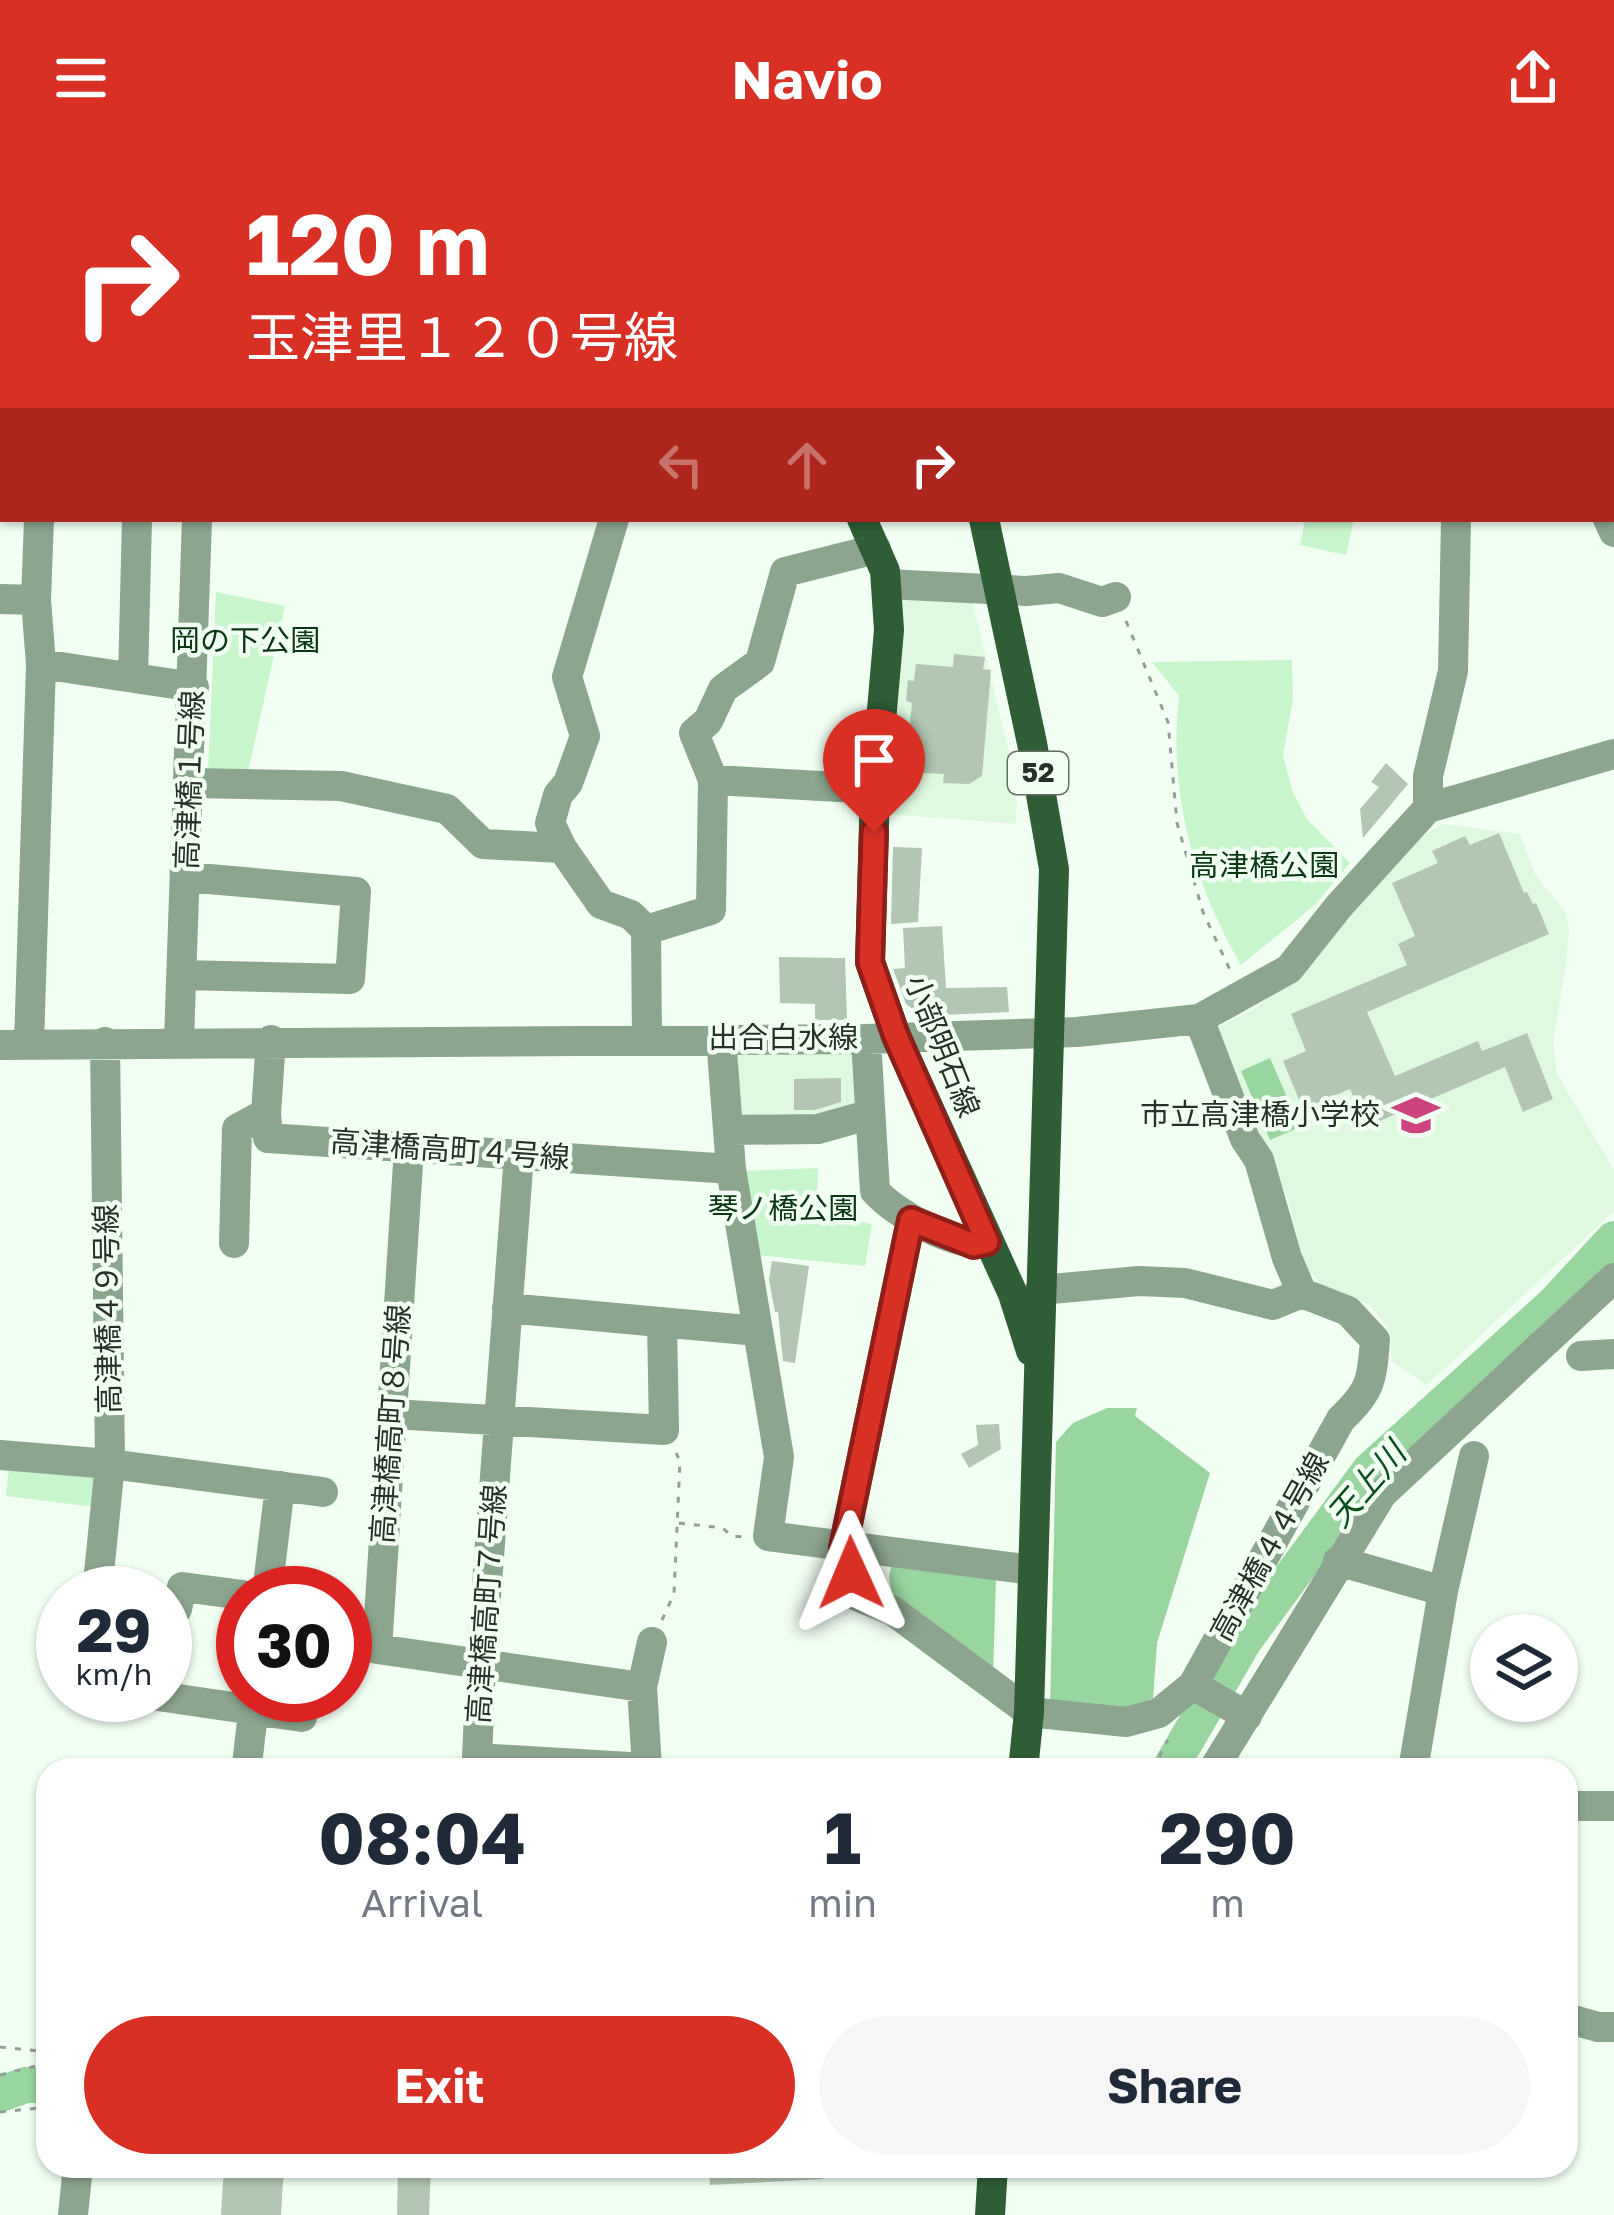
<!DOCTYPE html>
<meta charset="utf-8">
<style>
:root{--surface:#fff;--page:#f6f6f7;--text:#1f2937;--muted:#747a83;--accent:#d93025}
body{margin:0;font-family:"Golos Text","Noto Sans JP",sans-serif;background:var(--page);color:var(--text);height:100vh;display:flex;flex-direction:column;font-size:45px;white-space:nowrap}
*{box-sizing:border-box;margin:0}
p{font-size:39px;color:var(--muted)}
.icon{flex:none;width:66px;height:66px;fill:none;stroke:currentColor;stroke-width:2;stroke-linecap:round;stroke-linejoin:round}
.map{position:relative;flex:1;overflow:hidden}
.details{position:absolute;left:36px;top:1602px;width:1542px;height:420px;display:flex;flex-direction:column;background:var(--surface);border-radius:36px;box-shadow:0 3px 9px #0004}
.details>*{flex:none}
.guide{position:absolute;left:0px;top:0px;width:1614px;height:366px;box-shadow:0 3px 9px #0004;background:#d93025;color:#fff;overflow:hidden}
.controls{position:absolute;left:1470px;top:1458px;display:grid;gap:24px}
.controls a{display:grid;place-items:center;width:108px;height:108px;border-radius:50%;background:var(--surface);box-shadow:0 3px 9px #0004;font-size:60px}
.speed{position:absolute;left:36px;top:1410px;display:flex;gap:24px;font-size:60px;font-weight:700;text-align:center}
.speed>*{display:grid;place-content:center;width:156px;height:156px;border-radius:50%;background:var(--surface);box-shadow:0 3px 9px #0004;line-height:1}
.speed small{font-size:30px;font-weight:400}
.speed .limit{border:18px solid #d22;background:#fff;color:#111}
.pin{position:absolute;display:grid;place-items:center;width:102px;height:102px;color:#fff;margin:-123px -51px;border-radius:50% 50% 50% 0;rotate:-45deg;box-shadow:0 0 12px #0007}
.pin .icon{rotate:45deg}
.me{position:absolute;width:132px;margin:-66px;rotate:359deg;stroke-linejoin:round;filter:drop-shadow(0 0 9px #0008)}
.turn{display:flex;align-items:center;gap:42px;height:252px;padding:0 48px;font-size:54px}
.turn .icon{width:156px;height:156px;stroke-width:2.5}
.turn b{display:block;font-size:84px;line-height:102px}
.lanes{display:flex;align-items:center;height:114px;padding:0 48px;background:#0003;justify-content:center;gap:60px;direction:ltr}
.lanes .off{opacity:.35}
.eta{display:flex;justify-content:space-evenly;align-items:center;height:204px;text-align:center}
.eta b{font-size:72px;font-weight:700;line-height:84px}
.button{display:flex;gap:24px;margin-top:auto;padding:24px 48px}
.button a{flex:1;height:138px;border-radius:72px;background:var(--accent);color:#fff;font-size:48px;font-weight:700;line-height:138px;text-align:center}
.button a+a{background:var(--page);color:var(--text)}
header{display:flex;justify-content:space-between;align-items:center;height:156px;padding:0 48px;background:var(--accent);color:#fff;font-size:54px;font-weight:700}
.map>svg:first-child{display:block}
.built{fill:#def9e0}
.green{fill:#c8f6cc}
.water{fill:#99d59f}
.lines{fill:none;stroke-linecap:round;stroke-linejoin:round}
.river{stroke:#99d59f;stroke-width:36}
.building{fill:#b2c6b3}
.path{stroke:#939e94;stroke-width:3;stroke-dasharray:6 9;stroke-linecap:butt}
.minor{stroke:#8ca58e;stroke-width:30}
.major{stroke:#2f5e36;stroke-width:30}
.route-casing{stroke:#8d1f18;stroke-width:30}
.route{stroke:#d93025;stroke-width:21}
.labels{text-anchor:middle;stroke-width:9;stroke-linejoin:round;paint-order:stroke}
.shield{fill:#f2fff3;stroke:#656e65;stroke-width:3}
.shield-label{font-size:27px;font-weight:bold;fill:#283028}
.park-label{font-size:30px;fill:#0b3714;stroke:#f2fff3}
.street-label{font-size:30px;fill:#283028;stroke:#f2fff3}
.poi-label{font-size:30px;fill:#283028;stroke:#f2fff3;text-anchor:end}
.water-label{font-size:33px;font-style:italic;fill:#0b4d1c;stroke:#f2fff3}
</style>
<header><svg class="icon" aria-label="menu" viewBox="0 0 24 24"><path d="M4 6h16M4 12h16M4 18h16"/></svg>Navio<svg class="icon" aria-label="share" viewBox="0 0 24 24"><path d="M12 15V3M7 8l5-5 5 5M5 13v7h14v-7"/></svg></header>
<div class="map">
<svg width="1614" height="2059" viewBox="0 0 1614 2059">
<rect width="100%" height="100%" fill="#f2fff3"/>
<!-- built -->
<path class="built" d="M898 433H969L1017 628 1016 668 888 658Z
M1443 668 1520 678 1534 717 1565 756 1569 774 1566 809 1553 886 1557 918 1614 1014V1055L1427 1229 1392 1206 1390 1175 1370 1149 1325 1131 1305 1112 1287 1041 1214 873 1253 854 1273 838 1420 681Z
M742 891 862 892 865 949 847 956 733 964 730 902Z"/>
<!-- green -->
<path class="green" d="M1305 363H1354L1346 399 1300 389Z
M216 436 285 450 248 616H208Z
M1292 504 1293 543 1283 599 1292 634 1307 663 1350 707 1315 749 1241 809C1193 726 1168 636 1179 540L1152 506Z
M818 1012 817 1058 872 1068 865 1110 757 1099 742 1015Z
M9 1311 74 1314 98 1323 95 1351 6 1340Z"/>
<!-- water -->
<path class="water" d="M1270 902 1300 971 1270 984 1241 915Z
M1107 1252H1137L1135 1260 1210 1317 1157 1487 1153 1543 1113 1555 1050 1552 1056 1286 1073 1267Z
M892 1407 996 1421 993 1519 893 1446 889 1420Z"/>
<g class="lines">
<!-- river -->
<path class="river" d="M1169 1614 1244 1485 1370 1314 1554 1148 1614 1083
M0 1938 26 1929H48"/>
</g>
<!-- building -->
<path class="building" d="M954 498 985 501 983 513 991 514 982 620 969 628 943 627 944 618 905 616 912 547 906 545 908 524 914 525 916 508 953 511Z
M1386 607 1408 628 1363 682 1360 653 1379 631 1371 626Z
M1499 677 1524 737 1527 736 1533 748 1536 747 1549 778 1367 856 1395 920 1478 885 1482 895 1527 877 1553 943 1523 956 1505 911 1366 971 1350 933 1303 953 1283 905 1306 895 1291 858 1407 809 1398 788 1415 780 1392 727 1438 707 1432 695 1465 680 1470 689Z
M893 691 922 692 918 766 891 768Z
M942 770 946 832 1007 831 1009 856 922 860 906 848 893 813 905 812 903 772Z
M779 801 845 802 847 864H815V848L780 847Z
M841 922V946L815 954H794V923Z
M772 1105 809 1110 795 1207 783 1205 778 1156H775L769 1124Z
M999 1268 1001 1293 969 1312 961 1298 978 1289 976 1269Z
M224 2010H284L281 2059H221Z
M398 2010H431L429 2059H397Z
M709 2010H823V2023L710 2029Z"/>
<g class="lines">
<!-- path -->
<path class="path" d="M1126 465 1168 566 1177 667 1203 756 1230 814
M679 1367 723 1372 731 1380 744 1381
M662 1464 674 1438 680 1305 676 1297
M1152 1614 1168 1584
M0 1891 48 1896
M0 1919 48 1907
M0 1956 48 1951"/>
<!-- minor -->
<path class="minor" d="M80 0 82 3
M147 0V3
M614 0V3
M1531 0V3
M544 3 555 0
M1611 14 1614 12
M0 104 3 103
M1611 147 1614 145
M0 234H3
M0 285H3
M1608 363 1614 376
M886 428 1026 435 1059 432 1102 446 1116 441
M0 443 36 444
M41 508 194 531
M133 522 137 363
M713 624 875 633
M190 627 341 630 447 653 483 688 562 692 601 748 631 759 646 774 647 884
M1428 652V620L1453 515 1456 363
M562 692 550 667 558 639 568 627 585 580 567 521 614 363
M646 774 711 754 713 624 694 577 708 565 723 533 760 506 785 416 876 393
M182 819 350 823 356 736 186 721
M721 882 731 1013 779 1301 768 1380 1032 1414
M866 883 875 1035C896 1058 955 1092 987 1086
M179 884 197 363
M271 884 266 957 268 982 731 1013
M29 888 41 508 36 444 39 363
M0 889 866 883 1077 876 1199 863 1289 813 1339 750 1428 652 1614 598
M729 974 818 973 868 959
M409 992 377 1493 642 1531
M519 999 481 1508 477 1602 647 1612 642 1531 652 1486
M911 1064 843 1392 859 1441 893 1455 1029 1556 1126 1566 1159 1557 1193 1529 1341 1263C1371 1235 1372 1224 1375 1184L1348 1155 1302 1137 1287 1102 1259 1004 1245 983 1199 863
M234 1087 237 973 266 957
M1040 1134 1139 1125 1185 1127 1273 1149 1302 1137
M507 1152 758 1175
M1581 1200 1614 1198
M392 1258 664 1274 662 1166
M0 1299 110 1308 105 886
M1338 1405 1443 1435 1474 1300
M97 1437 110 1308 323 1336
M267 1437 280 1330
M177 1453 182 1431 243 1439
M1193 1529 1247 1560
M151 1539 302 1561
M247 1609 255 1539
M1213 1614 1382 1338 1614 1122
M1413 1614 1443 1435
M1566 1650H1614
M1566 1862 1598 1871H1614
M73 2059 78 2010"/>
<!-- major -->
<path class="major" d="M741 0 742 3
M909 0V3
M862 363 885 415 889 474 875 633 870 806 896 880 1013 1138 1031 1195
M984 363 1032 587 1054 713 1029 1556 1023 1614
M990 2059 993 2010"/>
</g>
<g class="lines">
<defs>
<path id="route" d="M851 1417 843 1392 911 1064 974 1089 987 1086 896 880 870 806 874 676"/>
</defs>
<!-- route casing -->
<use href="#route" class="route-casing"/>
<!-- route -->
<use href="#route" class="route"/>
</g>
<!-- icons -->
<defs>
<symbol id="school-bare" viewBox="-9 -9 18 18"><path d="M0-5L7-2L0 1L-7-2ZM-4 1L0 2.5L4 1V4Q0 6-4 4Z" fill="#cc447f" stroke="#f2fff3" stroke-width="2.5" paint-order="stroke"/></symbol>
</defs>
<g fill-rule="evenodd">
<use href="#school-bare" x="1383" y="926" width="66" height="66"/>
</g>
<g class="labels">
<!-- shield labels -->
<rect class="shield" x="1008" y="596" width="60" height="42" rx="9"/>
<g class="shield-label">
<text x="1038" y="626">52</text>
</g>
<!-- park labels -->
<g class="park-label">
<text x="245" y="495">岡の下公園</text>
<text x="1264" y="720">高津橋公園</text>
<text x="783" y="1063">琴ノ橋公園</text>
</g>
<!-- street labels -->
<g class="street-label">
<text transform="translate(190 624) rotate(-88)" y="10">高津橋１号線</text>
<text x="783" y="892">出合白水線</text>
<text transform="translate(942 890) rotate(68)" y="10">小部明石線</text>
<text transform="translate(450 994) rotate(4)" y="10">高津橋高町４号線</text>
<text transform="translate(108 1153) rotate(-91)" y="10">高津橋４９号線</text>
<text transform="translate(391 1268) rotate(-86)" y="10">高津橋高町８号線</text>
<text transform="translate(1270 1391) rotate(-61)" y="10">高津橋４４号線</text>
<text transform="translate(487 1448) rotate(-86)" y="10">高津橋高町７号線</text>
</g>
<!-- poi labels -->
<g class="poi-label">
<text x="1380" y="969">市立高津橋小学校</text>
</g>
<!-- water labels -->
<g class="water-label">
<text transform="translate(1366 1328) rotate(-49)" y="12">天上川</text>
</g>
</g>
</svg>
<div class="controls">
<a><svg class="icon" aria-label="layers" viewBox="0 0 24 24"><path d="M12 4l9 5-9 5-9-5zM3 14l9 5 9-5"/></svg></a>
</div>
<div class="speed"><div>29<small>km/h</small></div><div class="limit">30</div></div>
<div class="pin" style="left:874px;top:676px;background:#d93025"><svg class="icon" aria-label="arrive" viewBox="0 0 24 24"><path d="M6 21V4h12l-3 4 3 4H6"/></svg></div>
<svg class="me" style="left:851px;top:1417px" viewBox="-20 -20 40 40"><path d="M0-17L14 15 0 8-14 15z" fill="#d93025" stroke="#fff" stroke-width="4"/></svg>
<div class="guide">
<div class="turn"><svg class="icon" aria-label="right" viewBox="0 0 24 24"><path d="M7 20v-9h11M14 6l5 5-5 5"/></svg><div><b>120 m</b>玉津里１２０号線</div></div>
<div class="lanes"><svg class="icon off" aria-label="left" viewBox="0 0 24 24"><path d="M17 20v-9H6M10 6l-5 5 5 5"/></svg><svg class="icon off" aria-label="ahead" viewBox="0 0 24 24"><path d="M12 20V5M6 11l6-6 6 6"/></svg><svg class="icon" aria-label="right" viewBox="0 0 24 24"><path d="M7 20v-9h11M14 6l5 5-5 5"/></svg></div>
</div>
<section class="details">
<div class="eta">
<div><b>08:04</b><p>Arrival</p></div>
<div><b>1</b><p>min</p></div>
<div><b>290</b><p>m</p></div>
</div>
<div class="button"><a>Exit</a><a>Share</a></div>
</section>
</div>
